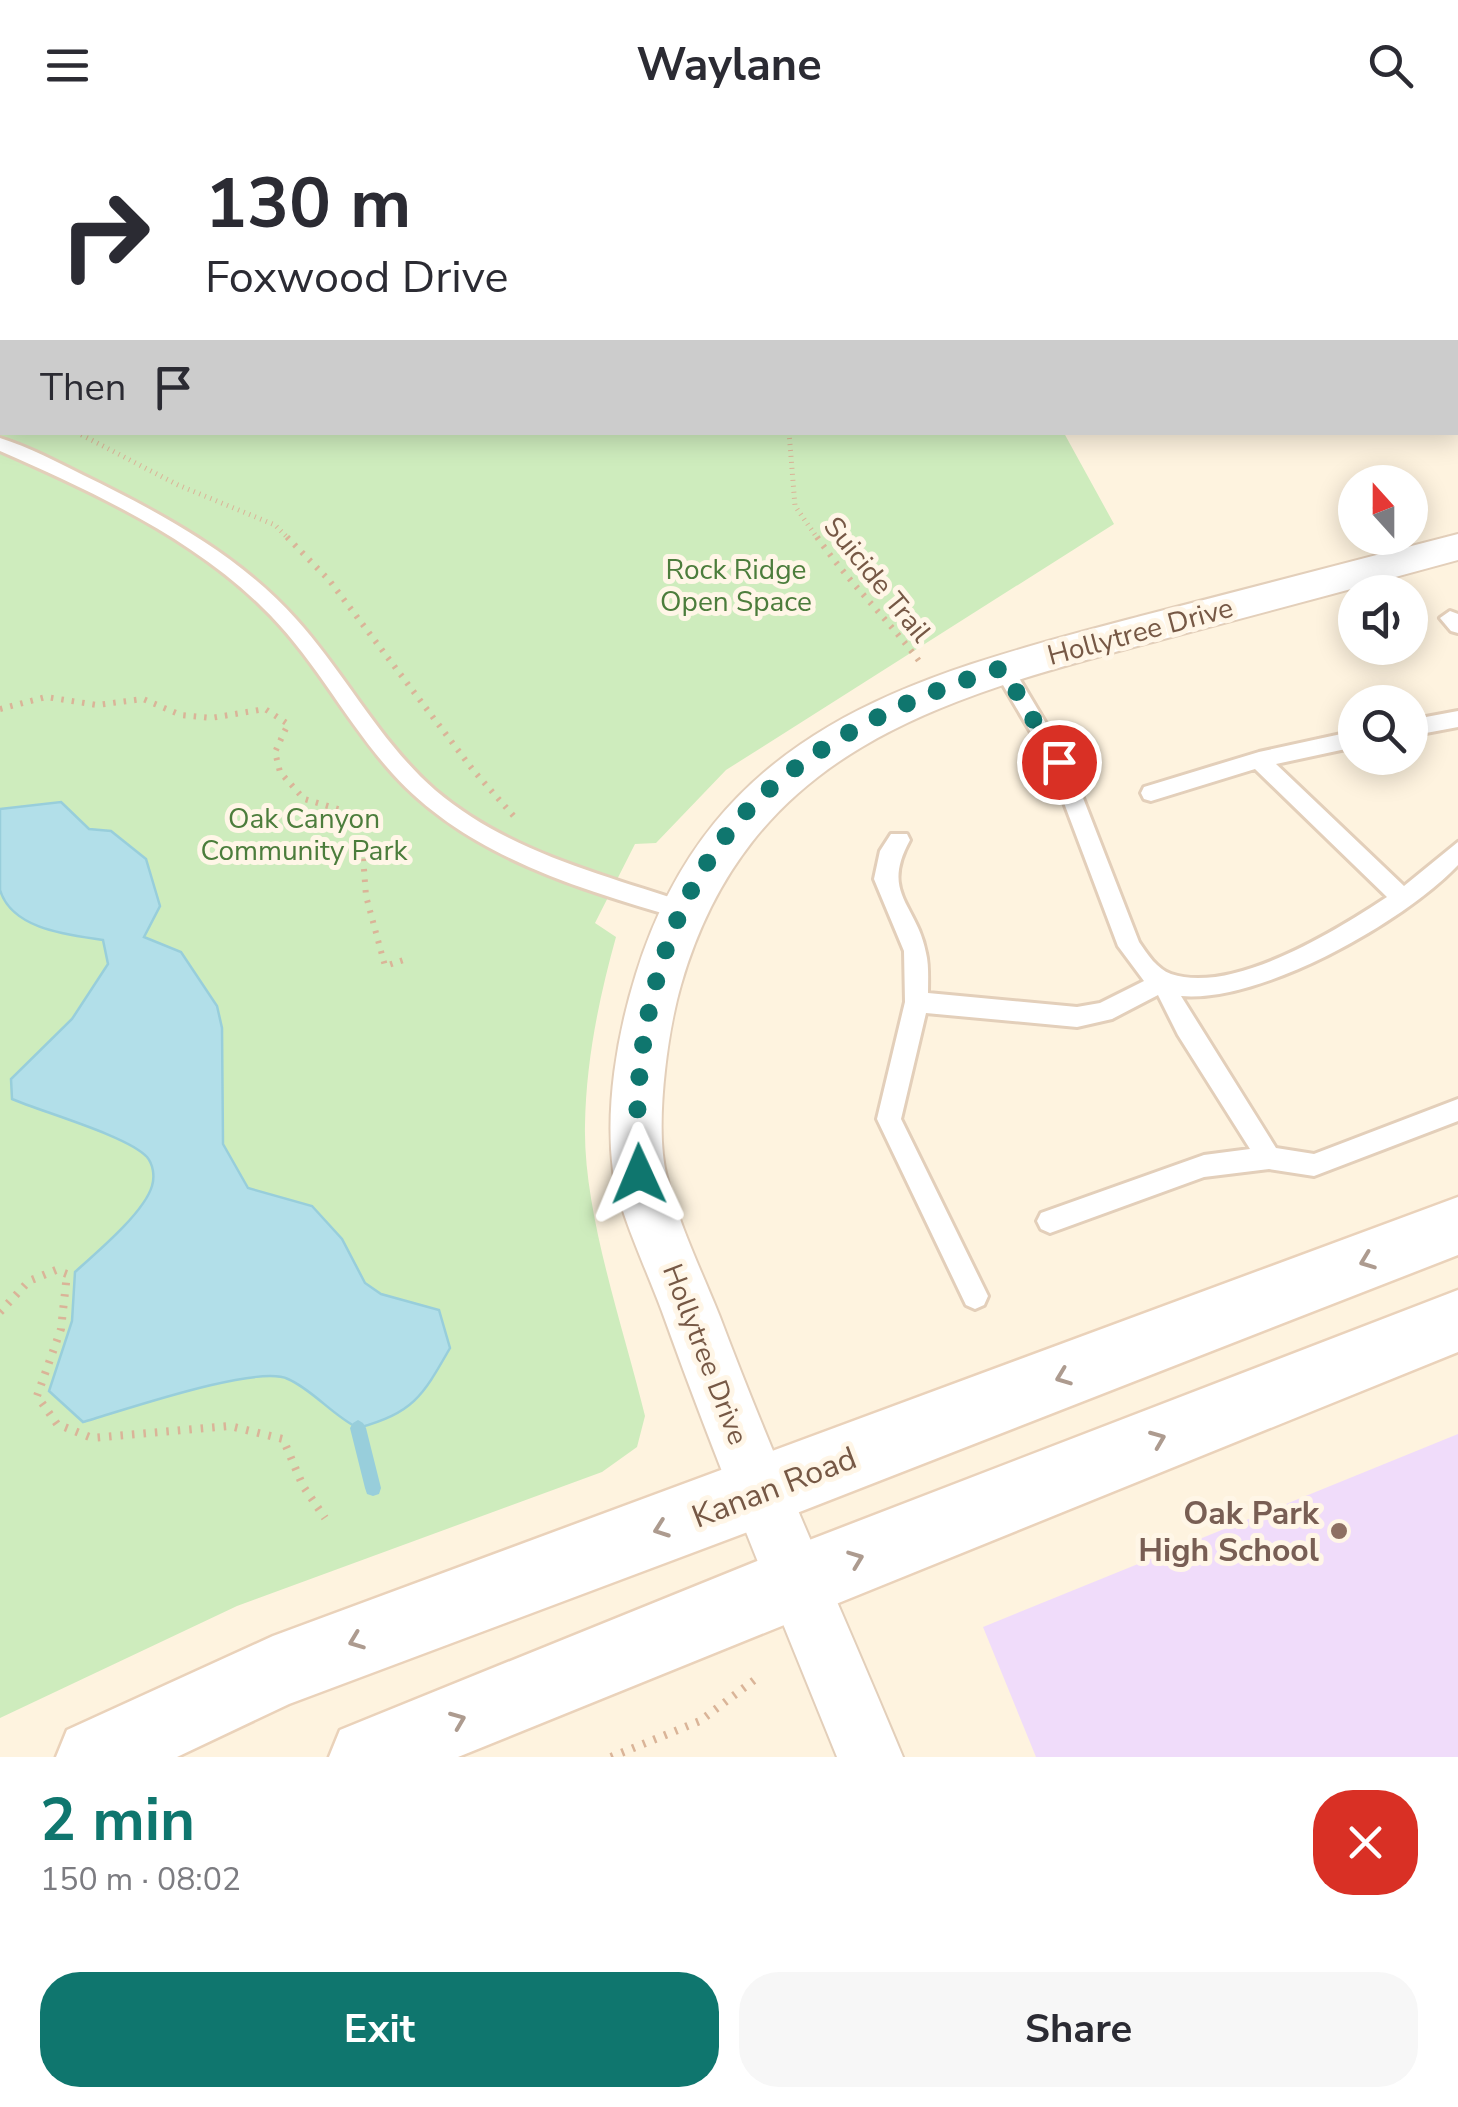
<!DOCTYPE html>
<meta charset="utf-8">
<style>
:root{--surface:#fff;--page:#f7f7f7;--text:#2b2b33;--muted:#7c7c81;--accent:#0f766e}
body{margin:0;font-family:"Nunito Sans",sans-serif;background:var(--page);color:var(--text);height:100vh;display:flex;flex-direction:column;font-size:38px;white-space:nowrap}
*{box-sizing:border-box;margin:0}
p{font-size:32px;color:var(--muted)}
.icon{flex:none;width:55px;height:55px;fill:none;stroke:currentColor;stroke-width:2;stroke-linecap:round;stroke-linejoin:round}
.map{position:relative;height:1627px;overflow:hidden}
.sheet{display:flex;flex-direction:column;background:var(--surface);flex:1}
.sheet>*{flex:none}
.top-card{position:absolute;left:0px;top:0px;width:1460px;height:305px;box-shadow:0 5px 25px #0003;background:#fff;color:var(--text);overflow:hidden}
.needle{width:65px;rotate:339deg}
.fabs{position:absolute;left:1338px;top:335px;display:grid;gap:20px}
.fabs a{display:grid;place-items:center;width:90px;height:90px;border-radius:50%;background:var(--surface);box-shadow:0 5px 25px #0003;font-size:50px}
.pin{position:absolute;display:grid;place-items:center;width:85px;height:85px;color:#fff;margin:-42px;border:5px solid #fff;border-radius:50%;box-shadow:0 2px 10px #0007}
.me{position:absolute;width:110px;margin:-55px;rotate:359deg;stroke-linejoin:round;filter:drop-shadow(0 0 8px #0008)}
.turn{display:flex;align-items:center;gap:35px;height:210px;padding:0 40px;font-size:45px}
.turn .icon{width:130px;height:130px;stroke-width:2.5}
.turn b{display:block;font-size:70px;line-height:85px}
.then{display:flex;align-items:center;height:95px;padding:0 40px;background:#0003;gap:20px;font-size:38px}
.round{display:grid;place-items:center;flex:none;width:105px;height:105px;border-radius:40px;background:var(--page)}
.headline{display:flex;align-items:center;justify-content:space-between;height:170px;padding:0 40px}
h1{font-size:60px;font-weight:700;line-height:75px;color:var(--accent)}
.cta{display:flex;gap:20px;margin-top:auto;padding:20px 40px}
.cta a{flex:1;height:115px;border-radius:40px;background:var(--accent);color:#fff;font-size:40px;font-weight:700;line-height:115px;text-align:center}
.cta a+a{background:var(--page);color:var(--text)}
header{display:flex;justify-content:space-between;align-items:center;height:130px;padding:0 40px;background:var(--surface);font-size:45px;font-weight:700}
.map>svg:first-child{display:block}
.education{fill:#f0dcfa}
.green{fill:#ceecbd}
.water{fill:#b2dfe9;stroke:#98cedb;stroke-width:2.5}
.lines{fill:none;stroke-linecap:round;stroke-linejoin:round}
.stream{fill:#98cedb;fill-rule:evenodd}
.lane-casing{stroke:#e3cfba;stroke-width:6}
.street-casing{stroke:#e3cfba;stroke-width:4}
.secondary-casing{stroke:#ead2ba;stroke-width:5}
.path-far2{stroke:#dab498;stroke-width:5;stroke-dasharray:1 5;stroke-linecap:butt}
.path-far1{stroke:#dab498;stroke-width:6;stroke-dasharray:2.5 8;stroke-linecap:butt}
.path{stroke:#dab498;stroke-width:8;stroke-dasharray:2.5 9;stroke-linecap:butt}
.lane{fill:#fff;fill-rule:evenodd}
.street{fill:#fff;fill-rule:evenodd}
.secondary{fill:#fff;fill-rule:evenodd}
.oneway{stroke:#ad9b8f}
.route{stroke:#0f766e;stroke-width:18;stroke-dasharray:0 32.4}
.education-dot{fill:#8d6e63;stroke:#fff6e7;stroke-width:4}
.labels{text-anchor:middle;stroke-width:10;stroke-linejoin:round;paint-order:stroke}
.park-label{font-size:28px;fill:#4c7d3c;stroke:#fff6e7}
.street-label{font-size:28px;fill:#765845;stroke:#fff6e7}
.near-street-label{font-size:32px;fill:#765845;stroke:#fff6e7}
.near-education-label{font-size:32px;font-weight:bold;fill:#785e54;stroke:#fff6e7;text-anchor:end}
</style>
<header><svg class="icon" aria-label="menu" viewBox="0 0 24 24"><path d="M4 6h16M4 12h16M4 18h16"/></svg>Waylane<svg class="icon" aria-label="search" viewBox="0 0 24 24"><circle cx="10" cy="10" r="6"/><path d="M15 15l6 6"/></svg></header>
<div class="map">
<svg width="1458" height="1627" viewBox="0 0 1458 1627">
<rect width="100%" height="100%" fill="#fef3df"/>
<!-- education -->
<path class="education" d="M1458 1304V1627H1036L983 1497Z"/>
<!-- green -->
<path class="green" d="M0 0H899L2 2V302L1064 303 1114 394 726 640 656 713 635 714 595 793 616 807C599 868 586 931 585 995 583 1083 624 1199 645 1286L637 1317 602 1342 237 1476 0 1588Z"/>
<!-- water -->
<path class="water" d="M61 672 89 699 111 701 146 729 160 776 144 807 181 822 217 876 222 898 223 1014 248 1058 312 1076 342 1109 365 1153 381 1164 439 1180 450 1218C422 1267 414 1282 358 1298 332 1285 313 1260 288 1249 257 1234 122 1281 83 1292L49 1261 72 1191 75 1142C96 1123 144 1083 152 1056 155 1046 153 1034 147 1027 128 1006 42 982 12 969L11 949 72 889 108 834 103 810C70 805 12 800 0 760 0 738 0 703 0 679Z"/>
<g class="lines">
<!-- stream -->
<path class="stream" d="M358 1290 363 1293 366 1298 381 1358 379 1364 373 1366 367 1364 365 1358 350 1298 353 1293Z"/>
<defs>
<path id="lane" d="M1117 0H1131L1132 2H1118Z
M1205 0H1220L1221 2H1207Z
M0 308C29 317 57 332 83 345 159 382 239 425 296 489 345 543 379 611 435 660 508 722 601 744 690 774L693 780 690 786 682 789C579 759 467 726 393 644 345 591 313 525 261 476 189 406 91 361 0 321Z
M1450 481 1458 484V503L1451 501 1440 488Z
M1003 531 1010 533 1069 632 1139 812C1147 824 1157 839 1171 844 1233 865 1337 800 1387 767L1255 639 1151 671 1144 669 1141 663 1144 657 1259 622 1355 601V617L1276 634 1404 756 1458 712V735C1404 792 1261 873 1181 866L1276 1018 1314 1024 1458 969V991L1314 1046 1269 1039 1204 1047 1050 1103 1041 1099 1037 1091 1041 1083 1204 1025 1250 1019 1178 905 1158 865 1112 889 1077 897 926 883 901 989 988 1166 984 1175 975 1179 966 1175 877 989 905 872 904 821 874 749 880 721 891 704H907L910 710C880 764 917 774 926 823 929 835 928 850 928 863L1077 877 1100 873 1144 851 1118 816 1049 633 993 538Z
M1458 581V597L1410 606V590Z"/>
<path id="street" d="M1458 404V430C1359 457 1259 484 1160 510 947 567 750 616 681 855 667 903 654 1000 667 1047 679 1095 702 1142 720 1187 776 1336 842 1480 903 1627H837C778 1481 717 1335 664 1187 650 1147 618 1081 613 1041 605 977 617 905 636 844 713 595 917 545 1141 486 1247 459 1352 431 1458 404Z"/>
<path id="secondary" d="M1458 1067V1125L761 1397 289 1574 177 1627H56L67 1600 273 1506Z
M1458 1160V1222L458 1627H329L340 1600 367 1589 799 1414Z"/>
</defs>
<!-- lane casing -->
<use href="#lane" class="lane-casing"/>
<!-- street casing -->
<use href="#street" class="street-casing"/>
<!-- secondary casing -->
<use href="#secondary" class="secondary-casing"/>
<!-- path-far2 -->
<path class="path-far2" d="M76 302 178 355 275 395 289 409
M789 302 795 376 818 409"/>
<!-- path-far1 -->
<path class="path-far1" d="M287 407 329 450 473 640 518 691
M817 407C849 453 889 490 922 535
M0 579 46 567 97 575 143 569 181 585 211 588 265 579 288 594 275 622 280 642 304 669 345 681 361 700 366 766 385 836 410 828"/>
<!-- path -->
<path class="path" d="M0 1182 29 1151 56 1140 67 1144 61 1199 37 1266 57 1294 92 1308 230 1296 283 1309 303 1356 325 1388
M611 1627 700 1591 757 1548"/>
<!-- lane -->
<use href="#lane" class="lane"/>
<!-- street -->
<use href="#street" class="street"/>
<!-- secondary -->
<use href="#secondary" class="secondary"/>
</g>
<!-- one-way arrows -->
<defs><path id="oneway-chevron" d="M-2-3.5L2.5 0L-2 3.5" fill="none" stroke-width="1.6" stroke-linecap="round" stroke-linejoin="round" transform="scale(2.5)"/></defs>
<g class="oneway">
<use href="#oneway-chevron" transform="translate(1367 1131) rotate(159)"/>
<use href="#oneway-chevron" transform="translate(1063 1247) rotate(159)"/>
<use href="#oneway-chevron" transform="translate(1158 1309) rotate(-22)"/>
<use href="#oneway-chevron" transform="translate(661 1399) rotate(160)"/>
<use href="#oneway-chevron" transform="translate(856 1429) rotate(-21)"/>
<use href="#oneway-chevron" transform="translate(356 1511) rotate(159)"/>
<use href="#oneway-chevron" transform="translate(458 1590) rotate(-22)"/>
</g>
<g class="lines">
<!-- route -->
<path class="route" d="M639 1044C628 908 665 747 774 655 842 598 919 564 1002 538L1059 632"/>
</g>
<!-- markers -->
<circle class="education-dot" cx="1339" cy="1401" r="10"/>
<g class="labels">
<!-- park labels -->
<g class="park-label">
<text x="736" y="449">Rock Ridge<tspan x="736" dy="32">Open Space</tspan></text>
<text x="304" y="698">Oak Canyon<tspan x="304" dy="32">Community Park</tspan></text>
</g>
<!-- street labels -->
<g class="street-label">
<text transform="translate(878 449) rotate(51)" y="10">Suicide Trail</text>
<text transform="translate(1140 501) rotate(-15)" y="10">Hollytree Drive</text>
<text transform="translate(706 1224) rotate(69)" y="10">Hollytree Drive</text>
</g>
<!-- near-street labels -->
<g class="near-street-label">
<text transform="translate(774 1357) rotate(-21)" y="11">Kanan Road</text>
</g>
<!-- near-education labels -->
<g class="near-education-label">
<text x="1319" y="1394">Oak Park<tspan x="1319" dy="37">High School</tspan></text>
</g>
</g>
</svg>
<div class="fabs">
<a><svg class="needle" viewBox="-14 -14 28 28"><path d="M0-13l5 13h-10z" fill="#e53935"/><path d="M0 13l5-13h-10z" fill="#7c7c81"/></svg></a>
<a><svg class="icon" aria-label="sound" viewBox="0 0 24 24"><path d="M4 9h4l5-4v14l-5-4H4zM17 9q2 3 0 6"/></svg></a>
<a><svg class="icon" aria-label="search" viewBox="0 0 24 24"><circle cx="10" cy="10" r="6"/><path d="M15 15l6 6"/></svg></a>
</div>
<div class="pin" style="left:1059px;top:632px;background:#d93025"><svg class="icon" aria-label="arrive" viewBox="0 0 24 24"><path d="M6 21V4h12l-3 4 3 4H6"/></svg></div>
<svg class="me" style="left:639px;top:1044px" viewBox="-20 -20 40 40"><path d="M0-17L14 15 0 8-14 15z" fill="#0f766e" stroke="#fff" stroke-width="4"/></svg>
<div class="top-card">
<div class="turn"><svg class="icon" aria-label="right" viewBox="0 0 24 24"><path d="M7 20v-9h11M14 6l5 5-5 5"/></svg><div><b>130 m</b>Foxwood Drive</div></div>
<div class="then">Then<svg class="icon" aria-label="arrive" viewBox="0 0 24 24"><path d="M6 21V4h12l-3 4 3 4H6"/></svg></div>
</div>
</div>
<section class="sheet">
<div class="headline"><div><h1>2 min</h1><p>150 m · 08:02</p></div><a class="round" style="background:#d93025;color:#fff"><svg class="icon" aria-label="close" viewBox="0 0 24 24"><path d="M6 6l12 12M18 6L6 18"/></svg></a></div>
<div class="cta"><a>Exit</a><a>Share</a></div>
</section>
